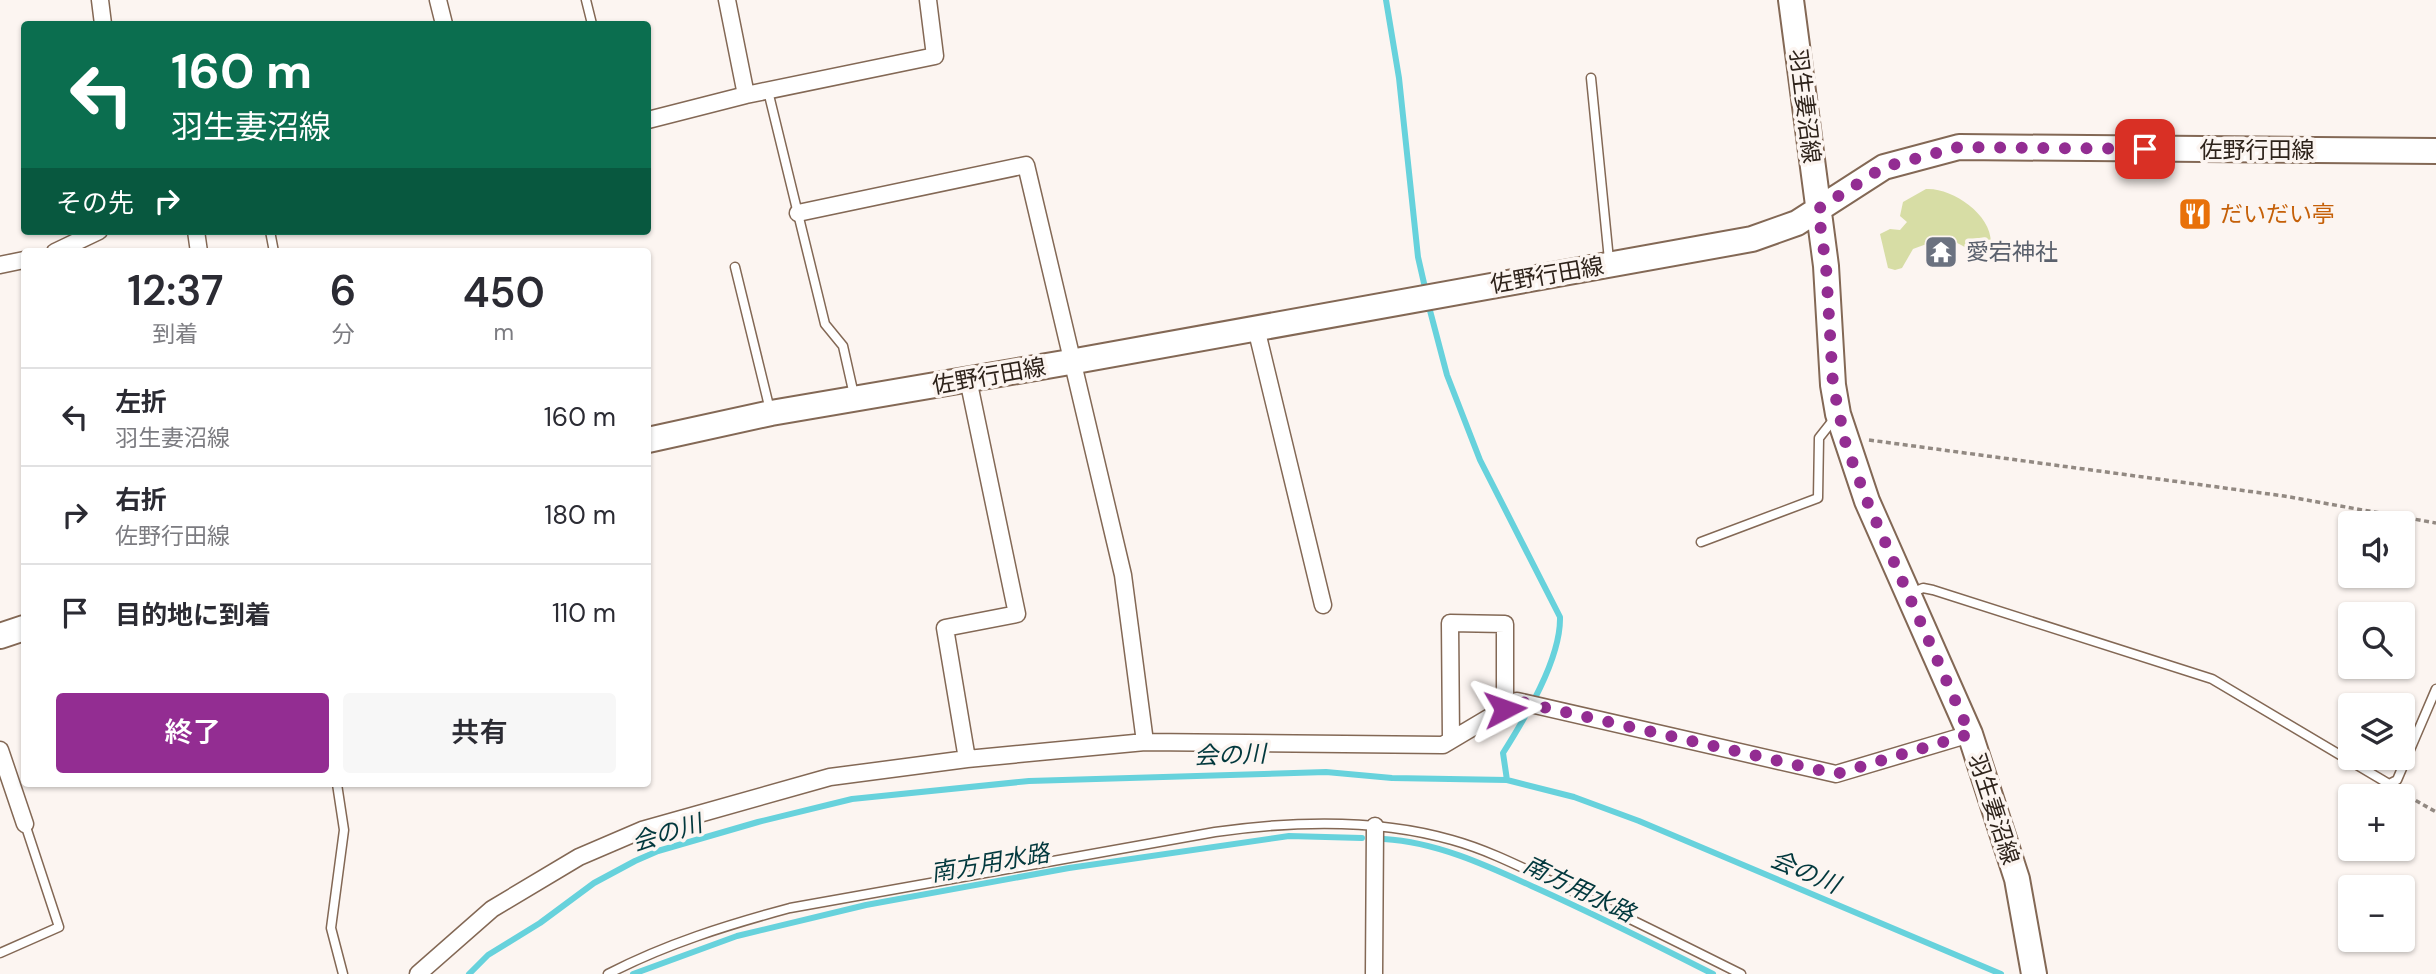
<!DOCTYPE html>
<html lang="ja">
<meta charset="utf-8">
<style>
:root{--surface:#fff;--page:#f7f7f7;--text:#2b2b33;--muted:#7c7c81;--line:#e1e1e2;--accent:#932d92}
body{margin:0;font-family:"DM Sans","Noto Sans JP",sans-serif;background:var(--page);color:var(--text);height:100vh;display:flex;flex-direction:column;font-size:26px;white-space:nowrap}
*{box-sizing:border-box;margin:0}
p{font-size:23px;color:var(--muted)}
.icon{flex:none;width:38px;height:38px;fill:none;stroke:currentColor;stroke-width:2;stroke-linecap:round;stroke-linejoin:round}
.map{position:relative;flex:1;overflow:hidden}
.side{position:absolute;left:21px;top:248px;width:630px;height:539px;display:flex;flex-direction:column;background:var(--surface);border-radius:7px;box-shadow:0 2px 5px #0004}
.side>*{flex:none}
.top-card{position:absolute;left:21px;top:21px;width:630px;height:214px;border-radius:7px;box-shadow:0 2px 5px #0004;background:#0b6e4f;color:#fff;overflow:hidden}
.controls{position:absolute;left:2338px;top:511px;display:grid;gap:14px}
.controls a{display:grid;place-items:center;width:77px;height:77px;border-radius:7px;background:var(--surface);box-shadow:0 2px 5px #0004;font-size:35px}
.pin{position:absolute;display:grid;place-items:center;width:60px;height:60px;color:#fff;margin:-30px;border-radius:14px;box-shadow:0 4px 10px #0006}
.me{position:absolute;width:77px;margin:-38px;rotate:86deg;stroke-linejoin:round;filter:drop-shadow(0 0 5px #0008)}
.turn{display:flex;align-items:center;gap:24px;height:147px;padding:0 35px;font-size:32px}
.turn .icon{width:91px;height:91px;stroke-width:2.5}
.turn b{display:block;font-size:49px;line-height:60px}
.then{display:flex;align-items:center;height:66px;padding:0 35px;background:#0003;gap:14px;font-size:26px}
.eta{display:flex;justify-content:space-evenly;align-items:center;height:119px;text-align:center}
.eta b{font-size:42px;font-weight:600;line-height:49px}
.action{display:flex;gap:14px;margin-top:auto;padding:14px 35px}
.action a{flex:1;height:80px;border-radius:7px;background:var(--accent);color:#fff;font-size:28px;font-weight:600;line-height:80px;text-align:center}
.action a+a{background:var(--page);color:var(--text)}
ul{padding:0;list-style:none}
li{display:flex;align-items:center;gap:21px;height:98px;padding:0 35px;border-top:2px solid var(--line)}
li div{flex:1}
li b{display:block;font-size:26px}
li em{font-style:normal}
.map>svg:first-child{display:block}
.green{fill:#d7dda5}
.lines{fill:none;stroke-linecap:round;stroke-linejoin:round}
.stream{stroke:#67d2dc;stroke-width:6}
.service-casing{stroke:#836855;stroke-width:11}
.minor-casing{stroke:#836855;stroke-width:19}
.primary-casing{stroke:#836855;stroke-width:28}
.path{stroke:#928982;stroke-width:3.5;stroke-dasharray:5 3.5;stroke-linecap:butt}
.service{stroke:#fff;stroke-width:8}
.minor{stroke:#fff;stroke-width:16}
.primary{stroke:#fff;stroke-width:24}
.route{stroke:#932d92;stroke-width:12;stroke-dasharray:0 21.6}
.labels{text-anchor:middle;stroke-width:7;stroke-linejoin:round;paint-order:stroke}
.street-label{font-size:23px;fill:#2e231b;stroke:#fcf5f1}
.food-label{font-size:23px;fill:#c56008;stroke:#fcf5f1;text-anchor:start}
.worship-label{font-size:23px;fill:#5b616d;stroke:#fcf5f1;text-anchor:start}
.water-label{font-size:24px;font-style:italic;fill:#02383d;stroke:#fcf5f1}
</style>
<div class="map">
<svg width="2436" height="974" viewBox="0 0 2436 974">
<rect width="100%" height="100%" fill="#fcf5f1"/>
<!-- green -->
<path class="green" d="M1926 189C1953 187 1998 218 1990 250L1974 253C1946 234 1943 239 1913 249L1902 268 1895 270 1888 268 1880 234 1890 229 1900 230 1907 222 1900 216 1903 202Z"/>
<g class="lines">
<!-- stream -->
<path class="stream" d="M1386 0 1399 78 1418 257 1426 292
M1428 303 1447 375 1480 460 1560 617C1561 659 1525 718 1503 753L1507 780
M1384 839C1437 842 1488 866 1536 888 1596 915 1654 944 1713 974
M469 974 488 955 540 923 594 883 635 861 658 851 758 822 852 799 1029 781 1326 772 1392 778 1507 780 1574 797 1639 821 2001 974
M633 974 737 936 866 905 1069 868 1289 836 1362 838"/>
<defs>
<path id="service" d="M586 0 592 24
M1591 78 1609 260
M768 91 825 324 843 346 854 395
M270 231 274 252
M735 267 770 410
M1701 542 1818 498 1819 438 1834 419
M1911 593 1923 588 1933 590 2212 679 2389 784 2397 780 2436 689
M337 784 344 830 331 928 343 974
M0 953 59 927 25 824
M608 974C666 944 727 925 790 908L1215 832C1292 821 1376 818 1452 840 1488 850 1521 867 1555 883 1617 912 1679 943 1741 974"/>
<path id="minor" d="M100 0 103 24
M438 0 444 24
M746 95 935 56 928 0
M648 120 746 95 727 0
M798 213 1026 165 1123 575 1145 742
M196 231 199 252
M55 252 99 231
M0 265 24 260
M1256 328 1323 605
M1451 740 1450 623 1505 624V709
M0 750 25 824
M967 759 945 628 1017 614 968 379
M418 974 492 909 579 857 642 830 830 777 967 759 1145 742 1443 745 1517 701 1836 774 1970 734
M1374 974 1375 826"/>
<path id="primary" d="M1791 0 1826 266 1833 385 1838 414 1867 501 1970 734 2017 879 2034 974
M648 440 771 413 1070 362 1752 239 1797 223 1884 167 1959 147 2436 151
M0 636 24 628"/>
</defs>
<!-- service casing -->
<use href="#service" class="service-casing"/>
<!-- minor casing -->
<use href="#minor" class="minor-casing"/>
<!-- primary casing -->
<use href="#primary" class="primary-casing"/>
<!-- path -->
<path class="path" d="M1869 440 2284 496 2436 523
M2401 792 2436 812"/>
<!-- service -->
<use href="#service" class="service"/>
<!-- minor -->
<use href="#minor" class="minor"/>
<!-- primary -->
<use href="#primary" class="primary"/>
</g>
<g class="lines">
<!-- route -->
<path class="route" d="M1505 709 1517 701 1836 774 1970 734 1867 501 1846 445 1833 385 1826 266 1818 209 1884 167 1959 147 2145 149"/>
</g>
<!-- icons -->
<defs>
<symbol id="restaurant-square" viewBox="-11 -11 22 22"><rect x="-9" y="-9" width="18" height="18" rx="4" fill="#e8710a" stroke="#fcf5f1"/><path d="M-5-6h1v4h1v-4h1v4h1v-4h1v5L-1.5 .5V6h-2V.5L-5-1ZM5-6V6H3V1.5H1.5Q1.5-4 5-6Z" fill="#fff"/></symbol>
<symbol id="temple-square" viewBox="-11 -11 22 22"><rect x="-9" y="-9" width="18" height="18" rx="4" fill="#6b7280" stroke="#fcf5f1"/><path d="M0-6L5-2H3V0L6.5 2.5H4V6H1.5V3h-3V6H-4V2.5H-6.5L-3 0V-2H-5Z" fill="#fff"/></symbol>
</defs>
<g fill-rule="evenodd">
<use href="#restaurant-square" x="2176" y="195" width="38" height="38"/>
<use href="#temple-square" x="1922" y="233" width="38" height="38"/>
</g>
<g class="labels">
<!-- street labels -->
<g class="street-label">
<text transform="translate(1805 106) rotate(83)" y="8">羽生妻沼線</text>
<text x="2257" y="158">佐野行田線</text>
<text transform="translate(1547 275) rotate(-10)" y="8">佐野行田線</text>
<text transform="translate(989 376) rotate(-10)" y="8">佐野行田線</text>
<text transform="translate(1994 809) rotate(72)" y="8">羽生妻沼線</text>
</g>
<!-- food labels -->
<g class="food-label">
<text x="2220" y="222">だいだい亭</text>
</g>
<!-- worship labels -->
<g class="worship-label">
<text x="1966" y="260">愛宕神社</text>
</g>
<!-- water labels -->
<g class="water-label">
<text transform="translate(1230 755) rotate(-2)" y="8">会の川</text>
<text transform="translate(667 833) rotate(-17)" y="8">会の川</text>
<text transform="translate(990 863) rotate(-10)" y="8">南方用水路</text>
<text transform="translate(1805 872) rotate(23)" y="8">会の川</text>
<text transform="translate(1579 889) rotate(26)" y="8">南方用水路</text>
</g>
</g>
</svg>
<div class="controls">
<a><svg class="icon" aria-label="sound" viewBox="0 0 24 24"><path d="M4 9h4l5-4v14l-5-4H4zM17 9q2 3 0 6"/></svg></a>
<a><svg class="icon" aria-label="search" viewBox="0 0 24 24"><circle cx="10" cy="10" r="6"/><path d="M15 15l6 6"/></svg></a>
<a><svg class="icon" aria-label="layers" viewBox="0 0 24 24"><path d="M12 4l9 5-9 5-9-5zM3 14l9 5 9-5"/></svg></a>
<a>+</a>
<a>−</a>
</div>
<div class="pin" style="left:2145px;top:149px;background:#d93025"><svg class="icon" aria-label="arrive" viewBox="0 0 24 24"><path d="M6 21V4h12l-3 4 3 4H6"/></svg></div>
<svg class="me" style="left:1505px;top:709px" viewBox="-20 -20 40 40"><path d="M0-17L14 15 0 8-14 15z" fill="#932d92" stroke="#fff" stroke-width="4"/></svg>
<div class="top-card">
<div class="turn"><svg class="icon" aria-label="left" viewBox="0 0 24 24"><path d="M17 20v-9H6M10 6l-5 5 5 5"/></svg><div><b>160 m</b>羽生妻沼線</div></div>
<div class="then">その先<svg class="icon" aria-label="right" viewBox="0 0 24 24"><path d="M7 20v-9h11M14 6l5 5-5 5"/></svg></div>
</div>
<section class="side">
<div class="eta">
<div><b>12:37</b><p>到着</p></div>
<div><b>6</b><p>分</p></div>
<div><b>450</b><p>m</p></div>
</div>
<ul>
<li><svg class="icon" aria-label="left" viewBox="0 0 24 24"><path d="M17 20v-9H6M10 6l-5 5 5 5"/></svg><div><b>左折</b><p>羽生妻沼線</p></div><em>160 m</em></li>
<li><svg class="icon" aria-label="right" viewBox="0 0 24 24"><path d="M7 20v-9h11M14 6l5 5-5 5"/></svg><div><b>右折</b><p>佐野行田線</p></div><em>180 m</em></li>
<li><svg class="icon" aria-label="arrive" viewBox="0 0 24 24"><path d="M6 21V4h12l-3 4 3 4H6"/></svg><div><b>目的地に到着</b></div><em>110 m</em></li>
</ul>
<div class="action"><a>終了</a><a>共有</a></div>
</section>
</div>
